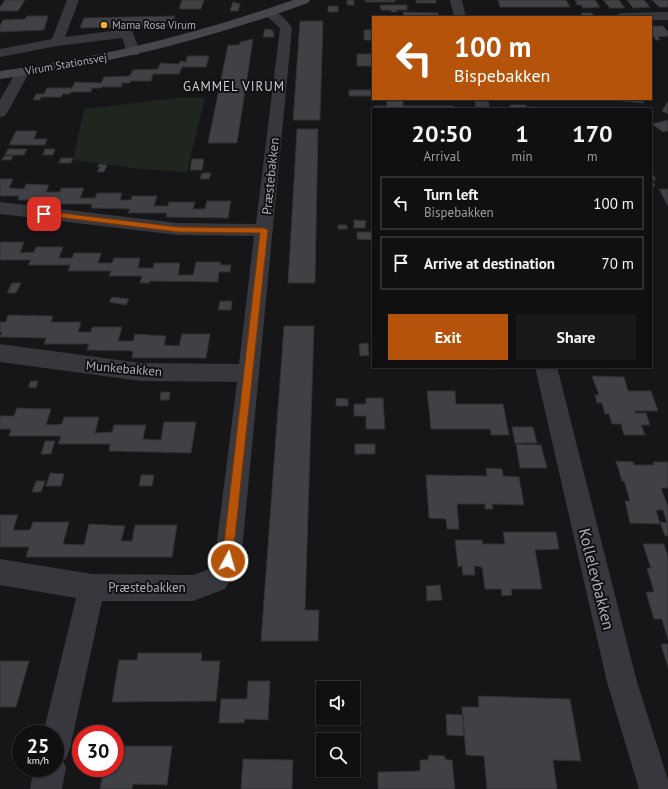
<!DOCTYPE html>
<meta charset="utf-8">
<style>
:root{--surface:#101012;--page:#19191b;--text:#f1f3f6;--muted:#9c9d9f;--line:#303032;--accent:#b45309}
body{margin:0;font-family:"PT Sans",sans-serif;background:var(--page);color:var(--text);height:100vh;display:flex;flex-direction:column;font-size:15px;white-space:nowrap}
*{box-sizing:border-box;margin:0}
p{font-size:13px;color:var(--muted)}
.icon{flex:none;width:22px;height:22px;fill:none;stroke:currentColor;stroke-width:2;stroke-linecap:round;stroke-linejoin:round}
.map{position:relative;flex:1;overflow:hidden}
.drawer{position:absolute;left:372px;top:108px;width:280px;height:260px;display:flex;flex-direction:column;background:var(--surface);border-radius:0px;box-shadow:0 1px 3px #0004,0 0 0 1px var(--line)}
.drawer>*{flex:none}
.top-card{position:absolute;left:372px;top:16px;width:280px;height:84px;border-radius:0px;box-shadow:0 1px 3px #0004,0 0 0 1px var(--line);background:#b45309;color:#fff;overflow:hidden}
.buttons{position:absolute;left:316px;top:681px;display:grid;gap:8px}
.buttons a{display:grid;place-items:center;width:44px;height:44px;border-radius:0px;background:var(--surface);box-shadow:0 1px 3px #0004,0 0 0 1px var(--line);font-size:20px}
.speed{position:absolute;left:12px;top:725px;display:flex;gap:8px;font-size:20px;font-weight:700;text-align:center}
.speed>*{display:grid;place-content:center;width:52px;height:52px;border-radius:50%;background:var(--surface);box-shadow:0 1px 3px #0004,0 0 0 1px var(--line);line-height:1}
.speed small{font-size:10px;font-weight:400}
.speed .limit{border:6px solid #d22;background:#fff;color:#111}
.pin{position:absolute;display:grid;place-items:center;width:34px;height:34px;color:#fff;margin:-17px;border-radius:8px;box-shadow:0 2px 6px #0006}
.me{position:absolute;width:44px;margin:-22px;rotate:6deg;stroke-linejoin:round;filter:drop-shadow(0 0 3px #0008)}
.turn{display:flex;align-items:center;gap:14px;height:84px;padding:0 16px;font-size:18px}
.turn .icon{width:52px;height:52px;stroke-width:2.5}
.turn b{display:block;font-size:28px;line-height:34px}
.eta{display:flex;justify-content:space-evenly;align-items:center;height:68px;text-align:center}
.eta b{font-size:24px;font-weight:800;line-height:28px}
.cta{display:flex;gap:8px;margin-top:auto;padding:8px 16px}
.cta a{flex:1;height:46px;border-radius:0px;background:var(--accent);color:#fff;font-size:16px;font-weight:800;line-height:46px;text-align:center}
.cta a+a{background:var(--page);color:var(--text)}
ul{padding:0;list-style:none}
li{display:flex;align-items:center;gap:12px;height:54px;margin:0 8px 6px;padding:0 8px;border:2px solid var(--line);border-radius:0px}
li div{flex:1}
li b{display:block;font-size:15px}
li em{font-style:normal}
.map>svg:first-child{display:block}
.green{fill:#1e261f}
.building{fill:#404145;stroke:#303034}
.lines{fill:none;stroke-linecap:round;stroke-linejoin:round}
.street{fill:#37383d;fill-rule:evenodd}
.secondary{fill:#45474d;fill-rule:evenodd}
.route{fill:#b45309;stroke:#753606}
.poi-dot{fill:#f2b134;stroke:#111113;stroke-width:1.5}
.labels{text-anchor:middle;stroke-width:4;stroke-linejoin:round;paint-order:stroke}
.far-poi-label{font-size:11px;fill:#a8adb8;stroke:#111113;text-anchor:start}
.far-street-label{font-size:11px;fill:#a8adb8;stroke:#111113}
.far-quarter-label{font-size:13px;letter-spacing:1px;fill:#c9ccd4;stroke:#111113}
.street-label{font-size:13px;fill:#a8adb8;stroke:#111113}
.near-street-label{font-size:16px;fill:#a8adb8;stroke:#111113}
</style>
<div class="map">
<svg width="668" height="789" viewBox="0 0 668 789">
<rect width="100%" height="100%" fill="#161618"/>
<!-- green -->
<path class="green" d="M177 98H205L187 172 140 169 73 160 84 109Z"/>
<!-- building -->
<path class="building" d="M5 0H25L18 11H0V7Z
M182 0H204L201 9H179Z
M347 0H354V5H347Z
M365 0H395V2H365Z
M416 0H436V3H416Z
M498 0H566L570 7H500Z
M575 0H595L600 7 583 8 581 5H577Z
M603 0H619L625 8H610Z
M627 0H644L650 7 633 8Z
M652 0H668V7H659Z
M233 2 240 4 238 11H230Z
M380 5H407V10H396L397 12H391V10H381Z
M328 6H338V12H328Z
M403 12 438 13 439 17H404Z
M581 13H592L594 16H582Z
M27 16H48L44 30 0 32V25L3 20 25 19Z
M175 16 173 26 80 28 84 18Z
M300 21H323L320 120H293Z
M651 26H663L668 32V36L658 37 660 40H656L651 33Z
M265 29 273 30 272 32H274V37H263Z
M364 30H373V40H364Z
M253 39 237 143H208L228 45H239L240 42Z
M357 54H373V66H357Z
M187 56H209L206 67H182L179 74H153L151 81H131L130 83H122L121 87H102L101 88H92L91 92H71L70 94H63L61 97H41L40 100H33L36 94H44L47 88H72L75 82 101 83 104 77 130 76 133 70 158 69 160 63 179 64 180 61 186 62Z
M349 90H371L372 96H349Z
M621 99H642L644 103 621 101Z
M386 101H403V106H454V109H374V106H387Z
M668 101V114L662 111Z
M510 105H526V107H535V109H511Z
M668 120V131L663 132 652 124Z
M297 129H318L315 283H288Z
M16 131H37L34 139H47L45 145H9Z
M8 149H27L24 155H5Z
M45 149H55L53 155H43Z
M4 156H13L11 160H2Z
M61 158H73L71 163H59Z
M192 159H204L202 170H190Z
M99 164 107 165 104 172H97L100 167H97Z
M651 171 656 180H652L655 186H651Z
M202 173H211L209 179H200Z
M0 179H13L9 188 24 189 26 184 49 185 46 192H60L61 188H84L80 198H95L97 193H122L120 200H131L132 196H157L154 206H168L169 202H195L193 209H205L207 201H231L228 218 166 217 167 213H128L130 209 91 208 92 204H54L56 200H18L19 196H0Z
M659 189H668V206Z
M354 220 366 221 365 228H354Z
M338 225H347V229H338Z
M357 232H373V240L357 239Z
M0 242H24L20 253 34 252 36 247H63L59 258H72L74 253H101L98 263H112L114 258H140L138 268H153L154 263H180L178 275H193L196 262H221L220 265H231L230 272H219L218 282 150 281 149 283H140L142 276H109L111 271H68L70 265H28L31 260H0Z
M12 283H21L16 293H7Z
M112 297 129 299 126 305 109 302Z
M220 301H232L231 310H218Z
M8 315 53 316 51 322H81L78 332H91L92 327H122L118 341H133L135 334 166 336 164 345 179 346 182 334H210L206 358H132L133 351 87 350 89 344H44L46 338 0 337 2 332H0V322H6Z
M284 326H314L305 610H319L318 641H261Z
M368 343 369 355 360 356 359 344Z
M411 367H497V369Z
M592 376 624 377 628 391H651L658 411H635V413H646L650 425H641L645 435H624L621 424H612L609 414H605L602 403H597L595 395H599Z
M31 381H38L36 388 28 387Z
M427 391H455L456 404H503L509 435H491L490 429H431Z
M161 392H170L169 400H160Z
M336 398 348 399V406H336Z
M366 398H383L385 429H366V416H354V404H366Z
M17 408 51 409 46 425 62 424 64 417H99L95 433 112 432 114 425H146L143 439 161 440 164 422H196L191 453 109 451 110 444H58L61 436H9L11 429H0V416H14Z
M512 427H533L537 443H515Z
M45 441H55L51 454H41Z
M355 444H375V454H355Z
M516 444 541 445 547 468H520Z
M616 461 633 462 634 465H654L653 462H668V488H661L668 507V536H665L660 522 667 523 663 510H656L660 524 630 523 625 501H630L624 481H622Z
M486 468 502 469 503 476 519 477 524 505 492 504 493 509H485V504H457L459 529H447L446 519 429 518 426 475 487 476Z
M50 473 64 474 61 486H46Z
M141 475H154L152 486H139Z
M36 481H45L41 492H32Z
M0 515H18L13 530H30L33 522H69L63 544 84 545 89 524 125 526 121 541H132L135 525H177L172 557H26L29 547H0Z
M503 532H556L559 549 535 550 542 589H511L512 595 502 596 501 589H485L482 567 474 566 475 575H463L462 566 458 567 455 540H482L483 544H505Z
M643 544H664L668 557V640L662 619H654L646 592H654L647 568H651Z
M440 585 442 600 427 601 426 586Z
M661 644H668V668Z
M138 653H202L201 661H220L216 701 112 702 119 660H137Z
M0 661H29L16 707H0Z
M248 681H270L268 720 245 719 244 723H219L221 699H247Z
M478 696 570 699 581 761 553 760 557 789H487L484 756 466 755 462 707H479Z
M446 714 463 715 464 736 447 735Z
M115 746H172L167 785 133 784 132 789H100L104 768H115Z
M429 755 444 756 446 760H452L455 789H378V772L420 771V760H428Z
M243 759 293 760 292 789H241Z"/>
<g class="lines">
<!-- street -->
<path class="street" d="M67 0H79L65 37 127 29 132 30 133 33 140 52 138 55H128L122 38 57 46 0 57V49L52 39Z
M450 0H462L466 17H454Z
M269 9C279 12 287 20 292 28L241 561 225 589 193 601H102L70 748 66 759 63 760 66 768 62 789H30L34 768H55V734H43L76 598 0 585V559L92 574 193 575 207 570 215 557 237 382 141 381 0 362V344L141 363 239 364 254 236 178 235 0 214V202L178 223 256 224 280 28 263 13 265 10Z
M668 12V20H651V17H616L618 14 622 13Z
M22 69 27 70 29 73 7 113 5 116 0 117V100L17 70Z
M474 99H488L490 109H476Z
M535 367H557L637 682 668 780V789H639L607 682Z"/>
<!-- secondary -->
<path class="secondary" d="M293 0H310L308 3C208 39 106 65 0 79V71C100 58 197 34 293 0Z"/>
</g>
<!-- route -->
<path class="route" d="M44 211 178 227 264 228 268 230 232 565 228 566 224 565 222 561 260 233 178 232 42 215V212Z"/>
<!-- markers -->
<circle class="poi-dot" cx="104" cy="25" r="4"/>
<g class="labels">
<!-- far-poi labels -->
<g class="far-poi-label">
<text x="112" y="29">Mama Rosa Virum</text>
</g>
<!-- far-street labels -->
<g class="far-street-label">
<text transform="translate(66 64) rotate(-10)" y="4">Virum Stationsvej</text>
</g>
<!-- far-quarter labels -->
<g class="far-quarter-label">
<text x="234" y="91">GAMMEL VIRUM</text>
</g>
<!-- street labels -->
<g class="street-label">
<text transform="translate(270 176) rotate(-84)" y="5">Præstebakken</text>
<text transform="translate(124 368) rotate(5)" y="5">Munkebakken</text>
<text x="147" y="592">Præstebakken</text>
</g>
<!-- near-street labels -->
<g class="near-street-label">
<text transform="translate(597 579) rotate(76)" y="6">Kollelevbakken</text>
</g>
</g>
</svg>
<div class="buttons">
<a><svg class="icon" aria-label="sound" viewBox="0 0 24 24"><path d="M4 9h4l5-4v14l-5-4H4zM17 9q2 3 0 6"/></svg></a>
<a><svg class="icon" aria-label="search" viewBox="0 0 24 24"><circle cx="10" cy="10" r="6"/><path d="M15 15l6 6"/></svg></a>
</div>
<div class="speed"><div>25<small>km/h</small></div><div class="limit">30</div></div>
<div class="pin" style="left:44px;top:214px;background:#d93025"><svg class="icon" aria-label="arrive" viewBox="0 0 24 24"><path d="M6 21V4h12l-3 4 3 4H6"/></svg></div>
<svg class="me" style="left:228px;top:561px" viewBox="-20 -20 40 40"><circle r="17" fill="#b45309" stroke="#fff" stroke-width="3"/><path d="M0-11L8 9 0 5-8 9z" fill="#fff"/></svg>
<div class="top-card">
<div class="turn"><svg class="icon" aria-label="left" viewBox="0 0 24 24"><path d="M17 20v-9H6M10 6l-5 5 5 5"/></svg><div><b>100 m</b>Bispebakken</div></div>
</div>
<section class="drawer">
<div class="eta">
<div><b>20:50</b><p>Arrival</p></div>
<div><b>1</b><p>min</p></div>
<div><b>170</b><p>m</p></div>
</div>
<ul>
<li><svg class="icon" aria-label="left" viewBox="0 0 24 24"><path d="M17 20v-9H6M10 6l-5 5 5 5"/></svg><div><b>Turn left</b><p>Bispebakken</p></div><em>100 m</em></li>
<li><svg class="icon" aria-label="arrive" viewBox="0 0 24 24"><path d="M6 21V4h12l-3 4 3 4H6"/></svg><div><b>Arrive at destination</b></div><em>70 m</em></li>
</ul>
<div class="cta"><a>Exit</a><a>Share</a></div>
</section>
</div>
